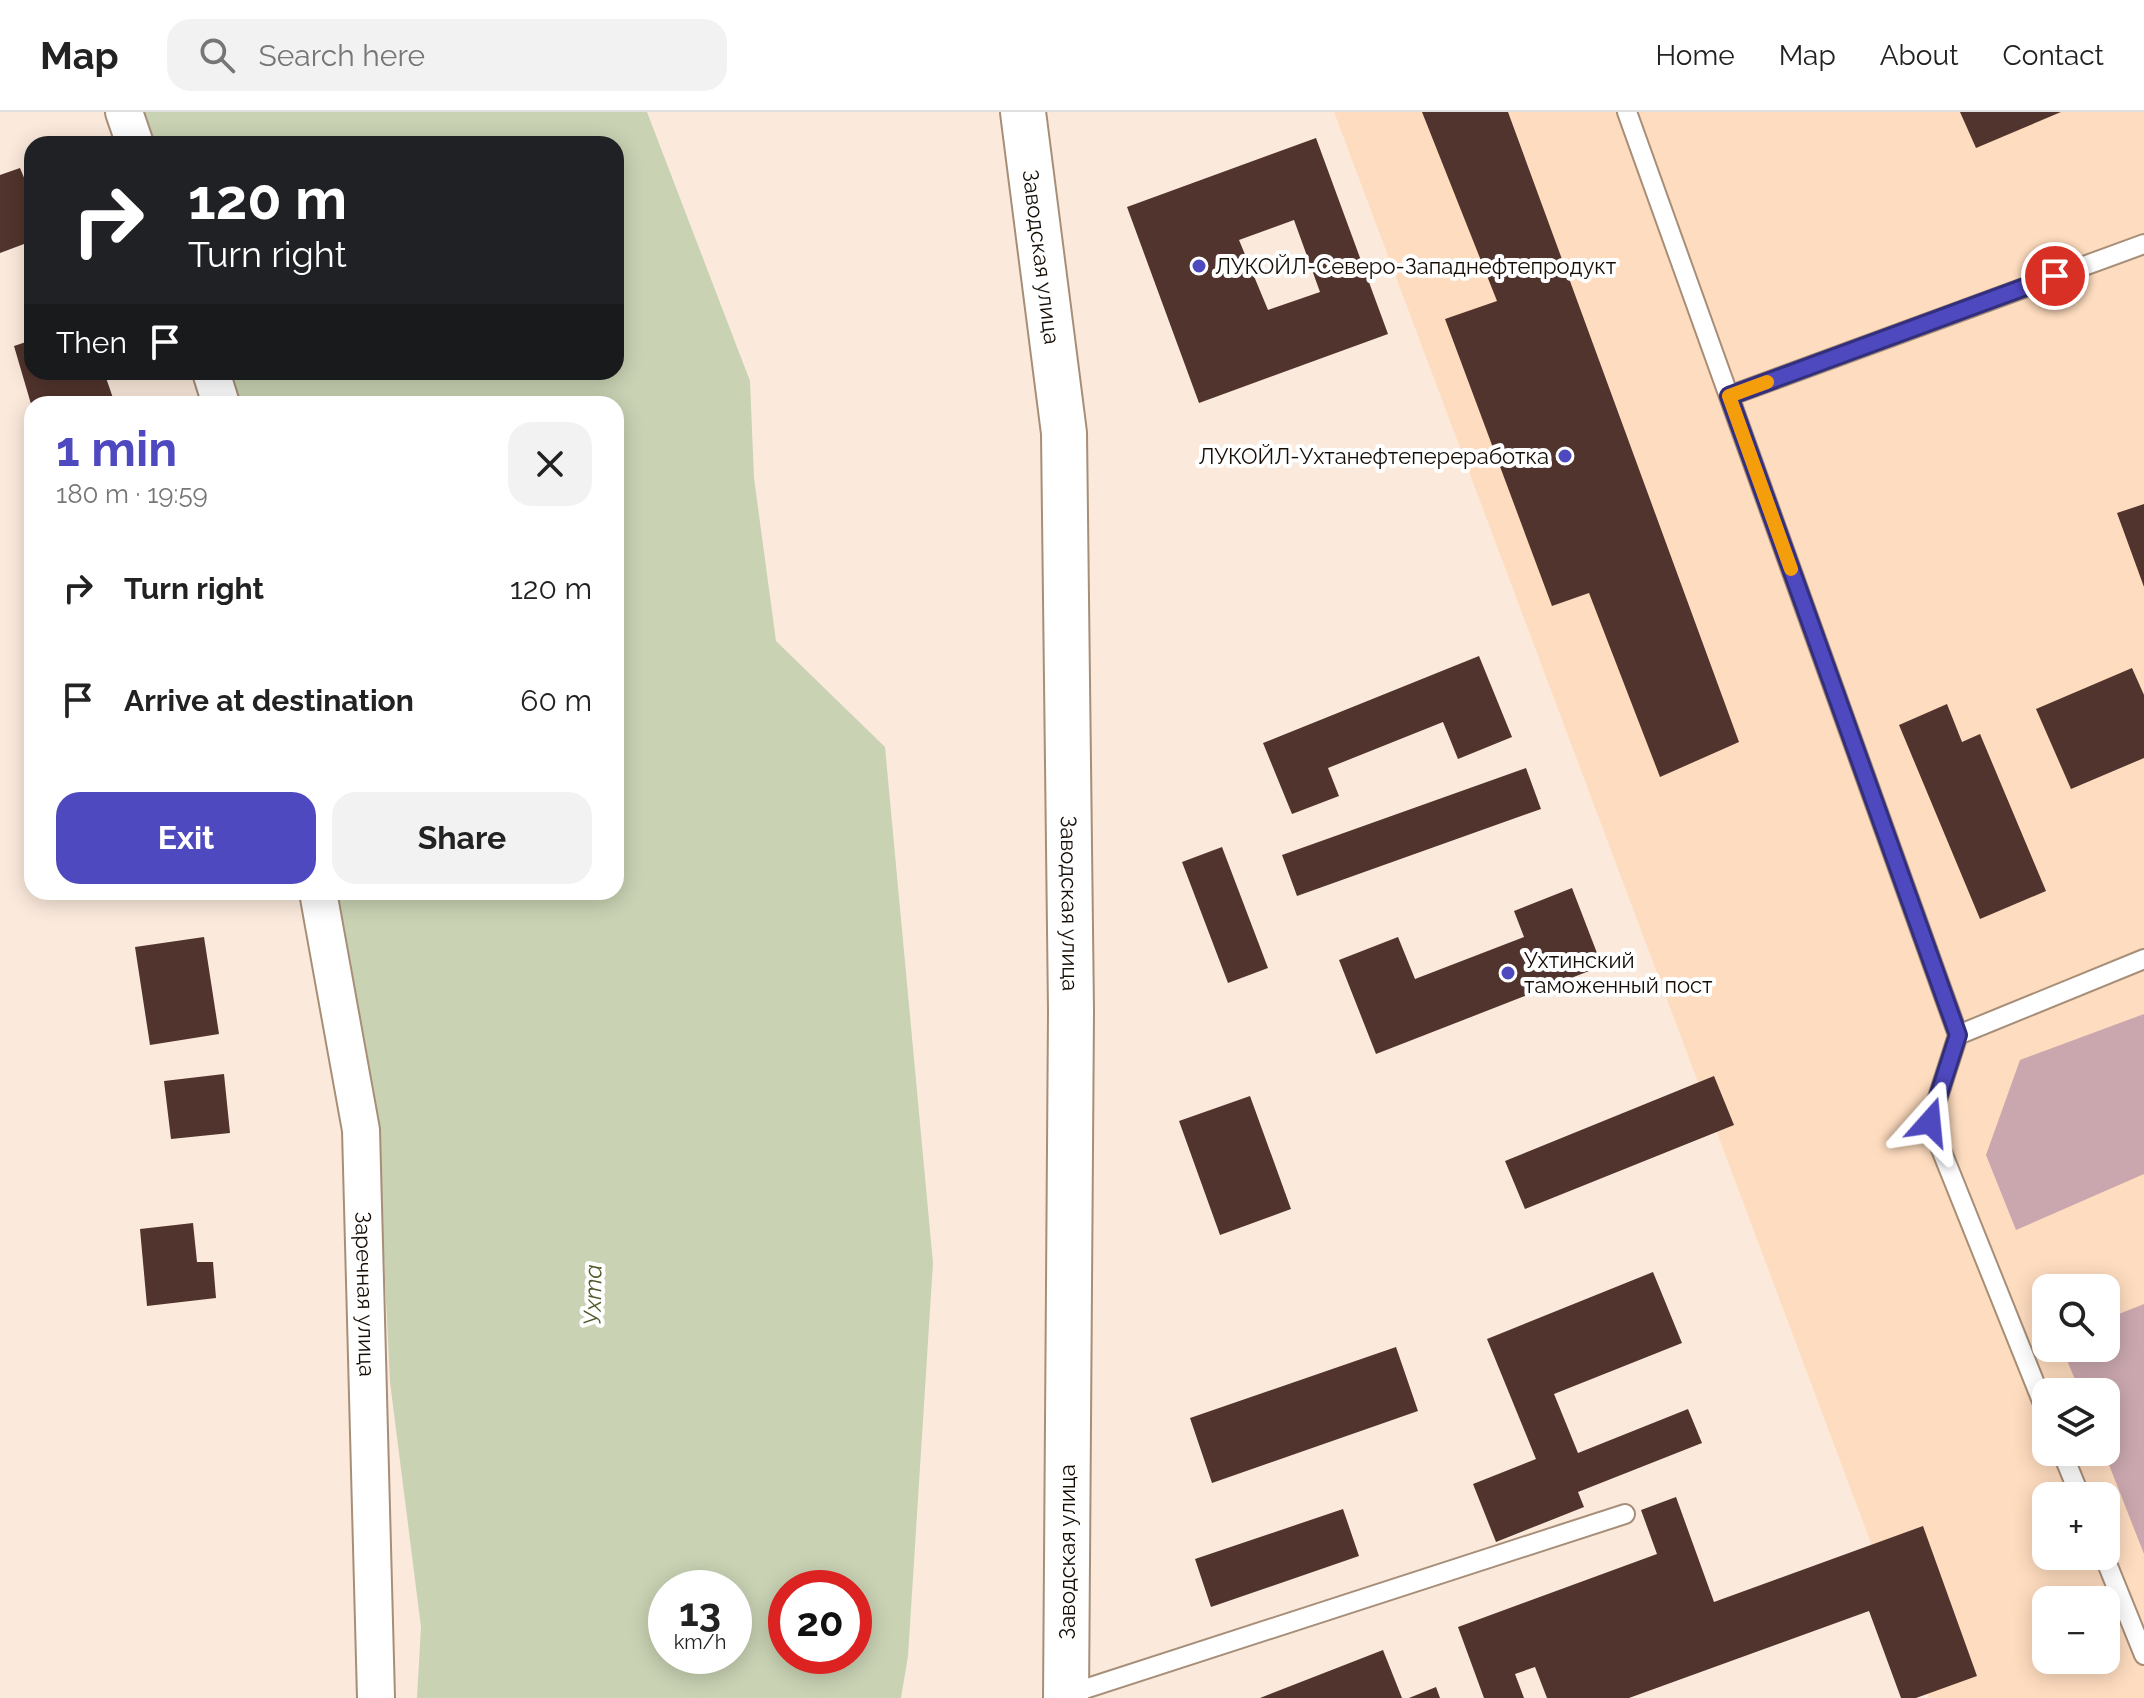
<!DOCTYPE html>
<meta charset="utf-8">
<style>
:root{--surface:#fff;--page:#f2f2f2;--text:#222;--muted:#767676;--line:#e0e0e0;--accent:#4f49c0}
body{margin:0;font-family:Raleway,sans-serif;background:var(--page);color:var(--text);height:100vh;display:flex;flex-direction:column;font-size:30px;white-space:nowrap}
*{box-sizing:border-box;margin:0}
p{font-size:26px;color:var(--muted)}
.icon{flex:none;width:44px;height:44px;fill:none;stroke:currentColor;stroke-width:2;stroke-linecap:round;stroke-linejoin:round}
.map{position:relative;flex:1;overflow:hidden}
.details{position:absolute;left:24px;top:284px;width:600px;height:504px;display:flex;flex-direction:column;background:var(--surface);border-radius:24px;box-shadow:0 4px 20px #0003}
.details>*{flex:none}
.banner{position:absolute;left:24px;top:24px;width:600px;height:244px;border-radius:24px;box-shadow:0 4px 20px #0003;background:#202124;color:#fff;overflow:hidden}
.fabs{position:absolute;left:2032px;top:1162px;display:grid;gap:16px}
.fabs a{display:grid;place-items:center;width:88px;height:88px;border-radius:16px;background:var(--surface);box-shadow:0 4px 20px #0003;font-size:40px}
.speed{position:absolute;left:648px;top:1458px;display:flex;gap:16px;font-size:40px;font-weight:700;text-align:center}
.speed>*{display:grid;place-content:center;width:104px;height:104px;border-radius:50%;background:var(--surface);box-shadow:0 4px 20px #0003;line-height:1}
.speed small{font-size:20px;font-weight:400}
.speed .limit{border:12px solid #d22;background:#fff;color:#111}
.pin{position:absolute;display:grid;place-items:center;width:68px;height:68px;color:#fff;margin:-34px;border:4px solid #fff;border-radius:50%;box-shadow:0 2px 8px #0007}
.me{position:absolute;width:88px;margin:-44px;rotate:18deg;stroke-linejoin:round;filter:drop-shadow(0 0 6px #0008)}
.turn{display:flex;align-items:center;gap:28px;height:168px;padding:0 32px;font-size:36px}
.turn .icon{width:104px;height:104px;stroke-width:2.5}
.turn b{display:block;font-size:56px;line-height:68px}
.then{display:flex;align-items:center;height:76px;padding:0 32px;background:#0003;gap:16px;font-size:30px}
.round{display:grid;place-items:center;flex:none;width:84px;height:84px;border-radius:24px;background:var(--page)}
.head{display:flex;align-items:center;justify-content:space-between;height:136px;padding:0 32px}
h1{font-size:48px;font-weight:700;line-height:60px;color:var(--accent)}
.primary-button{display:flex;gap:16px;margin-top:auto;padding:16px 32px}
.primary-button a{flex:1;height:92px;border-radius:24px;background:var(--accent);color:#fff;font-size:32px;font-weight:700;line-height:92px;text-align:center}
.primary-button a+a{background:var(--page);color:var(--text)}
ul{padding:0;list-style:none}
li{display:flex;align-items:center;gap:24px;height:112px;padding:0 32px}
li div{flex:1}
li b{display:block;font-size:30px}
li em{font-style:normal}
header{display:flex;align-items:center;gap:48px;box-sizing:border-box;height:112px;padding:0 40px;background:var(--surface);border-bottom:2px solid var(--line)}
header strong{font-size:38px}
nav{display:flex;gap:44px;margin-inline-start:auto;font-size:28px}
.search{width:560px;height:72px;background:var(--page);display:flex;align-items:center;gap:20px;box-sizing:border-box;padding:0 28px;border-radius:24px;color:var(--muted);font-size:30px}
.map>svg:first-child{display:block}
.built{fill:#fedcbf;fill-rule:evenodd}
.forest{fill:#caa7ae}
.water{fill:#c9d2b3;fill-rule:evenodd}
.building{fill:#51342d;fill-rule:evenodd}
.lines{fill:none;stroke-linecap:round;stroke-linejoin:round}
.service-casing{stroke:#a78e78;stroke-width:22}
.minor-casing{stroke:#a78e78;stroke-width:40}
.tertiary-casing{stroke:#a78e78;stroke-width:48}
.service{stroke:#fff;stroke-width:18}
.minor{stroke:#fff;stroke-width:36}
.tertiary{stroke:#fff;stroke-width:44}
.route-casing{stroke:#332f7d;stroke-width:20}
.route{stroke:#4f49c0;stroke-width:14}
.slow{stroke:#f59e0b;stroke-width:14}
.poi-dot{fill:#4f49c0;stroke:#fff;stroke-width:3}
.labels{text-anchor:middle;stroke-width:8;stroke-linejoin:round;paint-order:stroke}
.street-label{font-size:22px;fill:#160d05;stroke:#fff}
.poi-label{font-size:22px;fill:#160d05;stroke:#fff;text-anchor:start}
.water-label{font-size:24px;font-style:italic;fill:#4f5929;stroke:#fff}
</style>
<header>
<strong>Map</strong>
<div class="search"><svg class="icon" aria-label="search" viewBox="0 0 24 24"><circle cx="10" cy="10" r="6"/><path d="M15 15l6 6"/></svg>Search here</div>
<nav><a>Home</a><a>Map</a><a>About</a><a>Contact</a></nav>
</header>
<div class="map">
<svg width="2144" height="1586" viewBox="0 0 2144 1586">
<rect width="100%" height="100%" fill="#fbeadc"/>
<!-- built -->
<path class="built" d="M1334 0H2144V1586H1929ZM2046 1176H2106V1236H2046ZM2046 1280H2106V1340H2046ZM2046 1384H2106V1444H2046ZM2046 1488H2106V1548H2046Z"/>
<!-- forest -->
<path class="forest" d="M2144 902V1062L2016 1118 1986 1043 2020 948Z
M2144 1192V1442L2104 1340 2106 1280H2080L2062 1236H2106V1207Z"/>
<!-- water -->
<path class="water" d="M142 0H647L750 269 754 366 776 529 885 635 933 1151 908 1544 901 1586H417L421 1515 390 1270 380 1064 355 880 335 780H616V292H241L231 260H616V32H154ZM666 1476H734V1544H666ZM786 1476H854V1544H786Z"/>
<!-- building -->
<path class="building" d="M1422 0H1508L1739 630 1660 665 1589 481 1552 494 1445 207 1497 189Z
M1960 0H2061L1976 36Z
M1316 26 1388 222 1199 291 1127 95ZM1294 108 1320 180 1268 198 1239 128Z
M20 56 28 75 32 74V129L0 141V63Z
M32 228V260H104L113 286 97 292H31L14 234Z
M2144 392V475L2117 401Z
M1479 544 1512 625 1458 647 1443 610 1328 656 1339 684 1292 702 1263 631Z
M2132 556 2144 583V646L2071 677 2036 597Z
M1947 592 1962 630 1980 622 2046 779 1980 807 1899 613Z
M1526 656 1541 697 1297 784 1282 743Z
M1222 735 1268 856 1228 871 1182 750Z
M1572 776 1602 854 1376 942 1339 848 1398 825 1415 867 1524 825 1514 799Z
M204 825 219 922 150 933 135 835Z
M224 962 230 1021 171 1027 164 969Z
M1714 964 1734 1013 1525 1097 1505 1049Z
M1250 984 1291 1097 1220 1123 1179 1009Z
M193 1111 197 1150H213L216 1186 147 1194 140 1117Z
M1653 1160 1682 1231 1554 1282 1578 1341 1688 1297 1702 1331 1578 1380 1584 1395 1496 1430 1473 1372 1536 1347 1487 1227Z
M1396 1235 1418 1299 1212 1371 1190 1306Z
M1676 1385 1714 1490 1923 1414 1977 1564 1916 1586H1901L1869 1499 1629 1586H1547L1535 1555 1515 1562 1524 1586H1484L1458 1515 1657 1442 1641 1398Z
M1343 1397 1359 1444 1211 1495 1195 1447Z
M1383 1538 1402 1586H1260Z
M1436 1575 1440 1586H1409Z"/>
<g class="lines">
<defs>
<path id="service" d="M1627 0 1958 923
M1729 284 2144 132
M2046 1299 1930 1010 1958 923 2144 847
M2062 1340 2080 1384
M2104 1444 2144 1543
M1066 1583 1625 1402"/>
<g id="minor">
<path d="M124 0 135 32"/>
<path d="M211 260 221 292"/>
<path id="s1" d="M318 780 361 1018 376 1586"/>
</g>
<g id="tertiary">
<path id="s2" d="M1023 0 1064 321 1071 899 1066 1586"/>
</g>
</defs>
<!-- service casing -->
<use href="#service" class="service-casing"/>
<!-- minor casing -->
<use href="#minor" class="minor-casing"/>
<!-- tertiary casing -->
<use href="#tertiary" class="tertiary-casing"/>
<!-- service -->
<use href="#service" class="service"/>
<!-- minor -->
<use href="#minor" class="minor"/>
<!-- tertiary -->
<use href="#tertiary" class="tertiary"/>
</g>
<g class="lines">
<defs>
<path id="route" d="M1930 1010 1958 923 1729 284 2055 164"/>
</defs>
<!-- route casing -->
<use href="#route" class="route-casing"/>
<!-- route -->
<use href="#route" class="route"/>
<!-- slow -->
<path class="slow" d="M1767 270 1729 284 1791 457"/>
</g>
<!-- markers -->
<g class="poi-dot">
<circle cx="1199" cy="154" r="8"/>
<circle cx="1565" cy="344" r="8"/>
<circle cx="1508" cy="861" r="8"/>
</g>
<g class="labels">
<!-- street labels -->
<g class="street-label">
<text dy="8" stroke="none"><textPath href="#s2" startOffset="146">Заводская улица</textPath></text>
<text dy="8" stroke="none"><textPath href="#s2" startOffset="794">Заводская улица</textPath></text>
<text dy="8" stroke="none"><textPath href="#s1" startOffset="406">Заречная улица</textPath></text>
<text transform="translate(1067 1440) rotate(-90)" y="8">Заводская улица</text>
</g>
<!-- poi labels -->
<g class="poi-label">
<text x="1215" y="162">ЛУКОЙЛ-Северо-Западнефтепродукт</text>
<text x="1549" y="352" text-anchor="end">ЛУКОЙЛ-Ухтанефтепереработка</text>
<text x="1524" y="856">Ухтинский<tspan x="1524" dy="25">таможенный пост</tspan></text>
</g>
<!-- water labels -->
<g class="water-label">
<text transform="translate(593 1183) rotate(-89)" y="8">Ухта</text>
</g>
</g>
</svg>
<div class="fabs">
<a><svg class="icon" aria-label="search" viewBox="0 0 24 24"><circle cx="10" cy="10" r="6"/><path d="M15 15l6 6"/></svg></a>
<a><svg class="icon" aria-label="layers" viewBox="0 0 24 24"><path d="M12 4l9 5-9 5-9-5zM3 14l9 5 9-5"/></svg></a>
<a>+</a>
<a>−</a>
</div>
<div class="speed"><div>13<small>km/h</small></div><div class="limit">20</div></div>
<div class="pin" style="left:2055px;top:164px;background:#d93025"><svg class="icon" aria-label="arrive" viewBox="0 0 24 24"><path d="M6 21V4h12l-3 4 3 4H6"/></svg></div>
<svg class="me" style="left:1930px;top:1010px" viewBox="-20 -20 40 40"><path d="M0-17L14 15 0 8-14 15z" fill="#4f49c0" stroke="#fff" stroke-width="4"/></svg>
<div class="banner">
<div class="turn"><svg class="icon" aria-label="right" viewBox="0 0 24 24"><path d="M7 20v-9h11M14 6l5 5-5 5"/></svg><div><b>120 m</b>Turn right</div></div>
<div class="then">Then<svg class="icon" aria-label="arrive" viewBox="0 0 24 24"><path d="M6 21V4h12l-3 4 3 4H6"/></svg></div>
</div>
<section class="details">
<div class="head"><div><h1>1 min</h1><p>180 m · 19:59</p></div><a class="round"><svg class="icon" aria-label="close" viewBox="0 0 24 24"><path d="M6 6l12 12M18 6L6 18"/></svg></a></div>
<ul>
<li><svg class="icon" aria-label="right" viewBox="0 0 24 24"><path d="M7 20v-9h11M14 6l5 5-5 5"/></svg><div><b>Turn right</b></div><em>120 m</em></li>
<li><svg class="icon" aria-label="arrive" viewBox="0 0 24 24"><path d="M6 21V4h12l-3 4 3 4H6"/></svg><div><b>Arrive at destination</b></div><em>60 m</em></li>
</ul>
<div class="primary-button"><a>Exit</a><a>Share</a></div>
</section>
</div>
